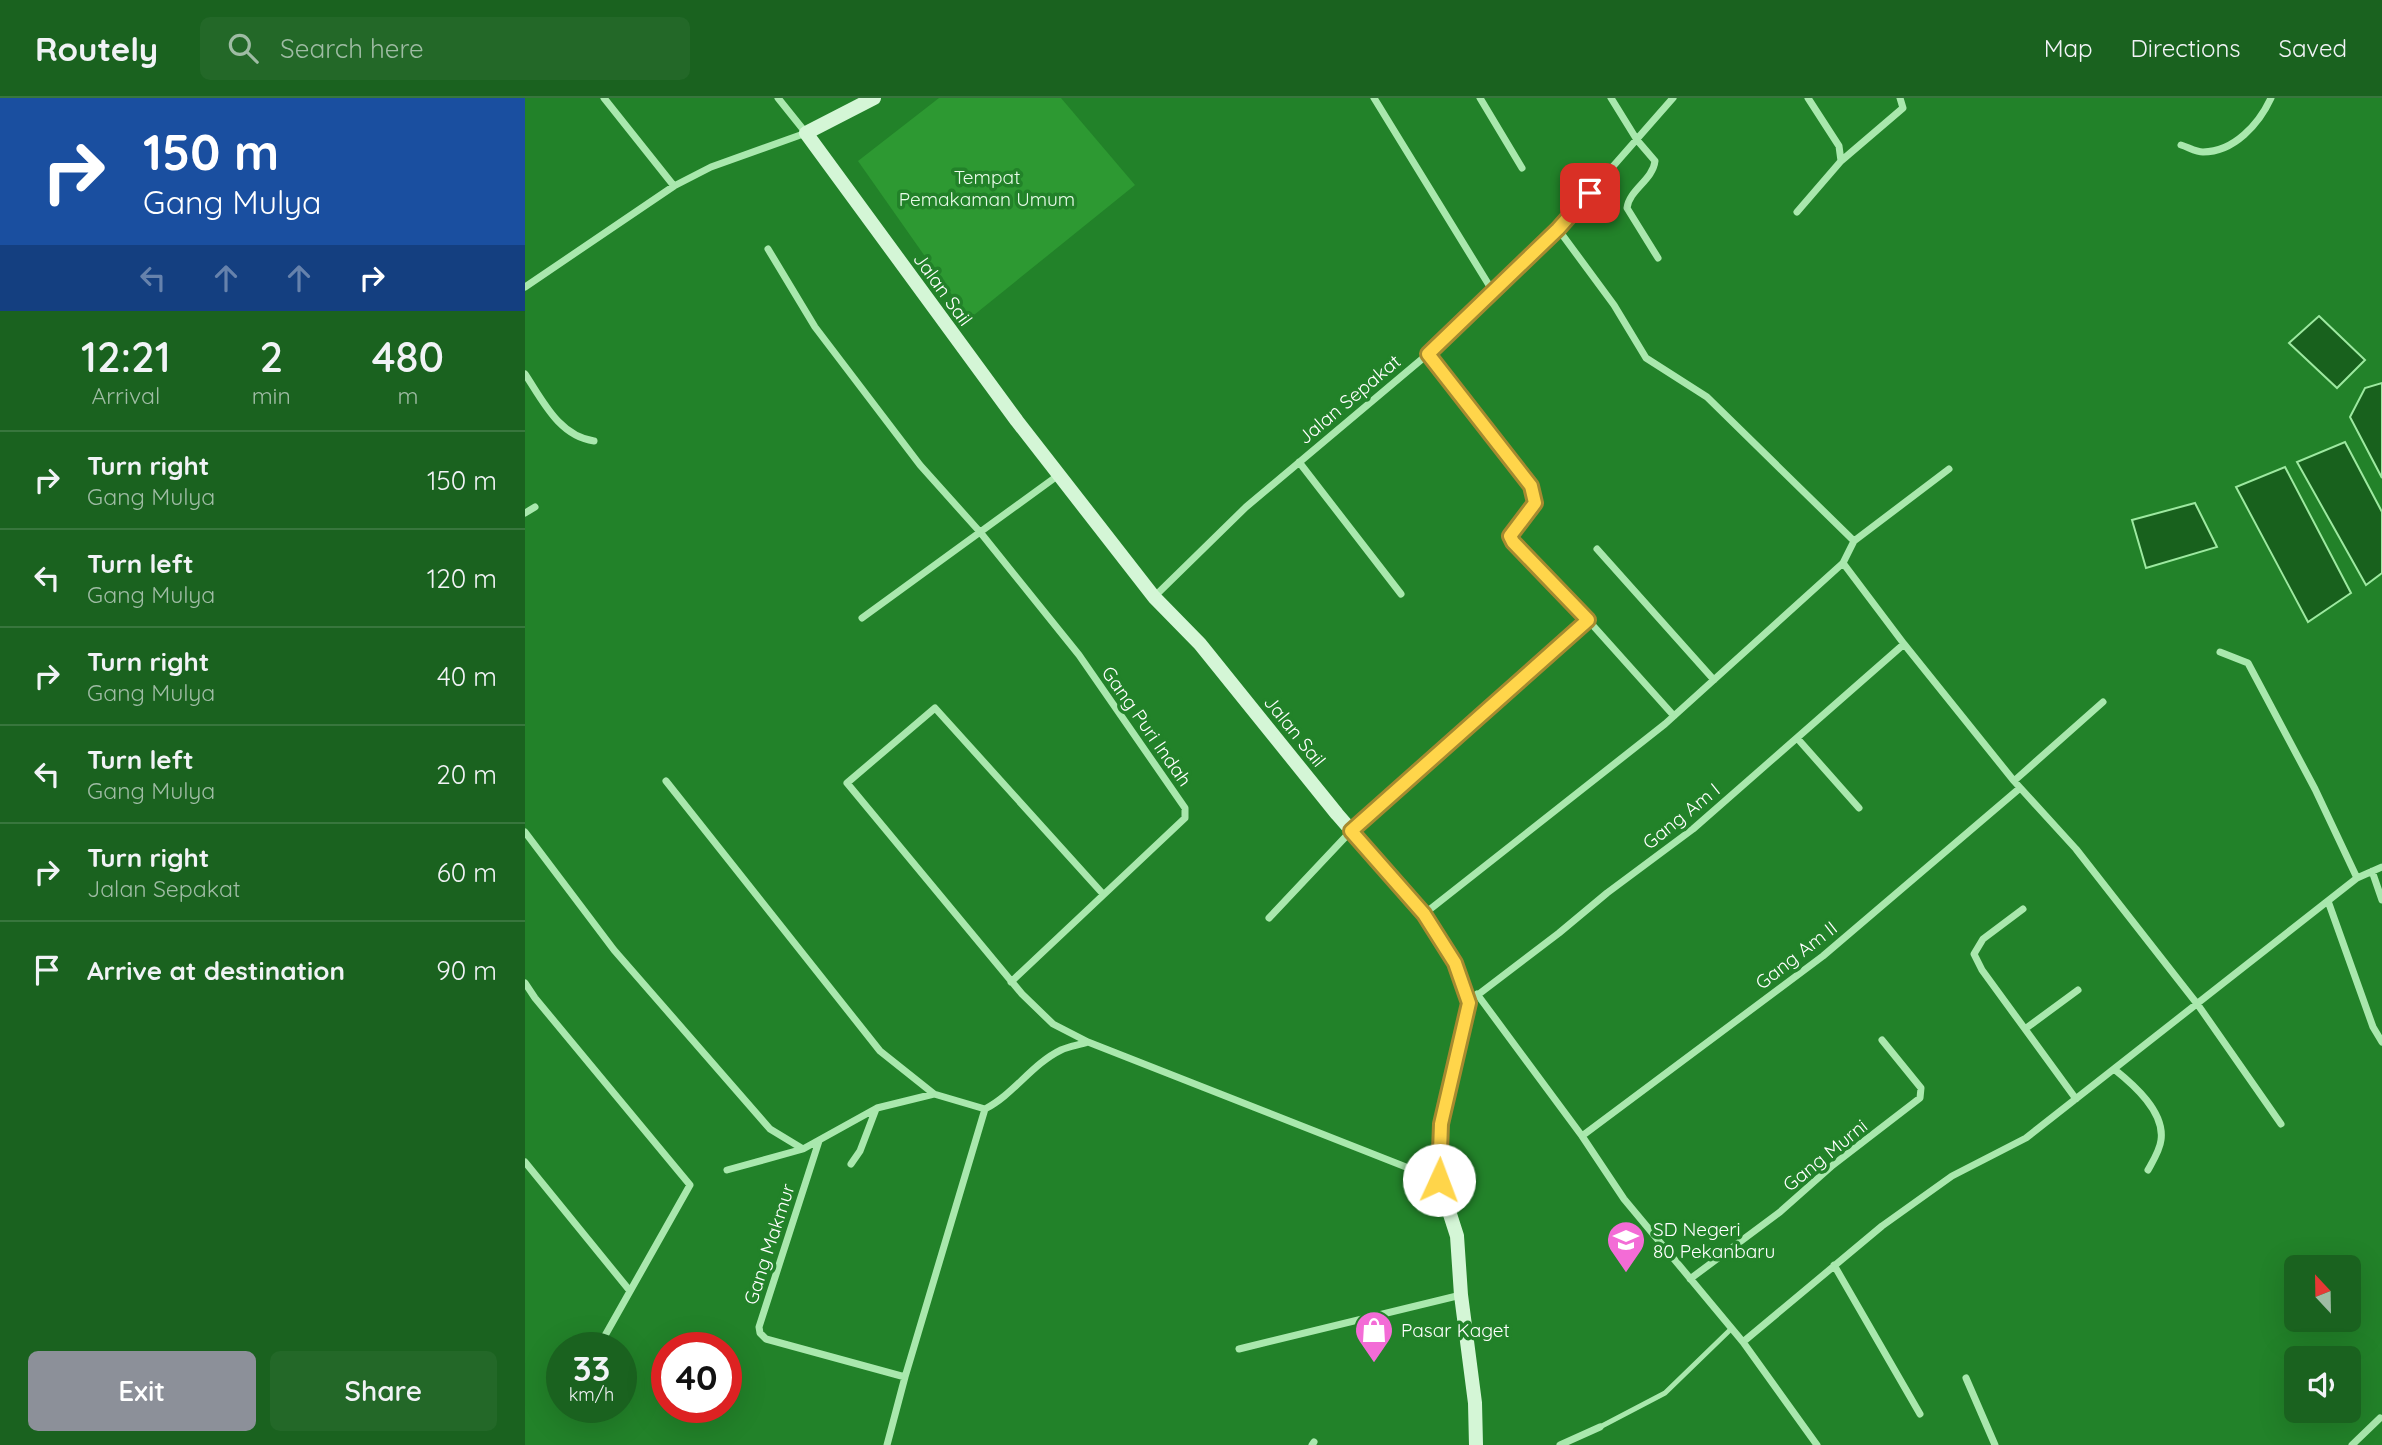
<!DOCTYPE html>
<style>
:root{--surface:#1a621f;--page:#236828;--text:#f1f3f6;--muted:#9fbca4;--line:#38763d;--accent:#8c9099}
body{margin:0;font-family:Quicksand,sans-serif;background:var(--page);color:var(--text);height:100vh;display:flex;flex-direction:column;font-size:26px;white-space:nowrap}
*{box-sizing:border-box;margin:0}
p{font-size:23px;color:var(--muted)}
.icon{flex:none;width:38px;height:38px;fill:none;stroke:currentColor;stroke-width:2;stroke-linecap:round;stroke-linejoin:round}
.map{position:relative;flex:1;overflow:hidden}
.sheet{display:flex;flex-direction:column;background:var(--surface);width:525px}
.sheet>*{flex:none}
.hud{background:#1a4fa0;color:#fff;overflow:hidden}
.needle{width:46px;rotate:338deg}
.tools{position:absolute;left:1759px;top:1157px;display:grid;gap:14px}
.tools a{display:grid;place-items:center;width:77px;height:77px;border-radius:10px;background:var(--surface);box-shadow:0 7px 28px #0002;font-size:35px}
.speed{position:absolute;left:21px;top:1234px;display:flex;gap:14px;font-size:35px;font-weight:700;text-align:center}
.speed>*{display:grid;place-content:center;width:91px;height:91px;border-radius:50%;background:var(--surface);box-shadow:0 7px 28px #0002;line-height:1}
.speed small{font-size:18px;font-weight:400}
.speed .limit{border:10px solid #d22;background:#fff;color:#111}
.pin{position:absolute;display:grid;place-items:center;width:60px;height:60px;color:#fff;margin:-30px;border-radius:14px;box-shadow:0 4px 10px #0006}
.me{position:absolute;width:77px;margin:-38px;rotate:2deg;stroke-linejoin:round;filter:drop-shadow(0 0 5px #0008)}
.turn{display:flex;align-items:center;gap:24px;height:147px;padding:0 28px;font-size:32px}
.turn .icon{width:91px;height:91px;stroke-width:2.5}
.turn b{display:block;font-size:49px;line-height:60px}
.lanes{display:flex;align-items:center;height:66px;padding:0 28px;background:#0003;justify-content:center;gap:35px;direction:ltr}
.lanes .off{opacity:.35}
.eta{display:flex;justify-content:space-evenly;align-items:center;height:119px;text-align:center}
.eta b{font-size:42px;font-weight:600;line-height:49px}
.primary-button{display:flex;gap:14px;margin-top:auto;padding:14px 28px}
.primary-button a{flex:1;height:80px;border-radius:10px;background:var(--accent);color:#fff;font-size:28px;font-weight:600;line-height:80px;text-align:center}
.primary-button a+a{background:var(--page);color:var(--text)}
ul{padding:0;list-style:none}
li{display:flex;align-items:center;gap:21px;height:98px;padding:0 28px;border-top:2px solid var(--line)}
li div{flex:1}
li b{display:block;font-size:26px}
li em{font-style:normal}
header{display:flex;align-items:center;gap:42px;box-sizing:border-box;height:98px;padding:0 35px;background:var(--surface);border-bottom:2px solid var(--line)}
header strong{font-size:33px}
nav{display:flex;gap:38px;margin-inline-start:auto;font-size:24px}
.search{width:490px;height:63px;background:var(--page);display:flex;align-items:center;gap:18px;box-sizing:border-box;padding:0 24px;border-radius:10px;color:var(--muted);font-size:26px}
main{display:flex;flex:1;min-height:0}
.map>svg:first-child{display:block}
.green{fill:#2d9932}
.water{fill:#18611d;stroke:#9de9a0;stroke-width:2}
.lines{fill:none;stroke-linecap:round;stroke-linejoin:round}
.lane{stroke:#a9e8ad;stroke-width:5}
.street{stroke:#a9e8ad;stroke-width:7}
.secondary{stroke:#d4f6d6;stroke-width:14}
.route-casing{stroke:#a68a30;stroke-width:18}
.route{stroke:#ffd54a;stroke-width:12}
.labels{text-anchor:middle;stroke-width:7;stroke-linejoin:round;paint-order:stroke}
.park-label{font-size:19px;fill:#e8fbe9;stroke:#228229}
.street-label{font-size:19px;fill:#fff;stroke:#228229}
.poi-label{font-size:19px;fill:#fff;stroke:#228229;text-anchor:start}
</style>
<header>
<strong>Routely</strong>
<div class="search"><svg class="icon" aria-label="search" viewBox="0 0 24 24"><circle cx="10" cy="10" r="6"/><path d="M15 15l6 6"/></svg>Search here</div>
<nav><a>Map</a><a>Directions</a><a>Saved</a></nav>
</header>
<main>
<section class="sheet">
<div class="hud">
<div class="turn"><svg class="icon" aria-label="right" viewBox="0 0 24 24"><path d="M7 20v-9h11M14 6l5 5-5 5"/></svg><div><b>150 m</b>Gang Mulya</div></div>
<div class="lanes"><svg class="icon off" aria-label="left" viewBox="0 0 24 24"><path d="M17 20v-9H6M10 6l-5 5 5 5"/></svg><svg class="icon off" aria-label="ahead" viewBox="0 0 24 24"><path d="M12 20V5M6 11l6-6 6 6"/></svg><svg class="icon off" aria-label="ahead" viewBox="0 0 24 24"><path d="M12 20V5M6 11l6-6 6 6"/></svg><svg class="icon" aria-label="right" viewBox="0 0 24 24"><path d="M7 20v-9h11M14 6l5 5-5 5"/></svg></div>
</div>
<div class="eta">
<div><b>12:21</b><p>Arrival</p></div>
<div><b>2</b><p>min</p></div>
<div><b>480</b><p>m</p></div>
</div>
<ul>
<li><svg class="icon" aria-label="right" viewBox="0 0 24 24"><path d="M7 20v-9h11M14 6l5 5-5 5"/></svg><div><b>Turn right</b><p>Gang Mulya</p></div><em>150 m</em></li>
<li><svg class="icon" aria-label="left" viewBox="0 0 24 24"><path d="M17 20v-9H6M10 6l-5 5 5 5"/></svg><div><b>Turn left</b><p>Gang Mulya</p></div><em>120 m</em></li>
<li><svg class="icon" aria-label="right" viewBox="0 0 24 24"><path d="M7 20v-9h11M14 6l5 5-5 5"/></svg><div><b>Turn right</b><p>Gang Mulya</p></div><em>40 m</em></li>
<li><svg class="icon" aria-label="left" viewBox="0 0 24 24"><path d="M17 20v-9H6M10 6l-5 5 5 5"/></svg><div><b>Turn left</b><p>Gang Mulya</p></div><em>20 m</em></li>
<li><svg class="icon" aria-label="right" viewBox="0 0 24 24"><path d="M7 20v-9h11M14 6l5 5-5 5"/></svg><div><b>Turn right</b><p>Jalan Sepakat</p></div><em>60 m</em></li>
<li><svg class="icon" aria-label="arrive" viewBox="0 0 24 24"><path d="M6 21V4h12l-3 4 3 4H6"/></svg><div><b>Arrive at destination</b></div><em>90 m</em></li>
</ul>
<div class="primary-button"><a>Exit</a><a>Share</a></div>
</section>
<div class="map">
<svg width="1857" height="1347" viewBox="0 0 1857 1347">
<rect width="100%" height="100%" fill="#228229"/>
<!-- green -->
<path class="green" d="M414 0H536L610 87 444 221 333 63Z"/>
<!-- water -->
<path class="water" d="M1794 218 1840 262 1812 290 1764 245Z
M1857 285V380L1825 319 1840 290Z
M1820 344 1857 414V475L1841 487 1772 364Z
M1760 369 1826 495 1783 524 1711 389Z
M1670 405 1692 449 1621 470 1607 422Z"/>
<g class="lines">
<!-- lane -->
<path class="lane" d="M1075 1329 1140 1295 1206 1231"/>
<!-- street -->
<path class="street" d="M79 0 149 88
M849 0 967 192
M955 0 997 70
M1086 0 1112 42 1130 63C1128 82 1104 92 1102 110L1133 160
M1656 47C1663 49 1671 54 1678 54 1709 54 1734 26 1746 0
M1316 63 1378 10 1375 0
M1272 114 1316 63 1314 48 1283 0
M1033 131 1089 207 1121 260 1182 299 1329 443
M243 151 290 229 395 367 455 434 554 557 660 710V720L486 884
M0 189 149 88 186 69 281 35 253 0
M903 256 1006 388 1010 405 985 438 988 444 1063 522 1149 618
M0 276C18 303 34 338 69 343
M774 364 876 496
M0 415 10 409
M1072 451 1189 582
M1318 465 1379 546 1489 683 1551 751 1673 907 1756 1026
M629 499 721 409 903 256 1033 131 1148 0
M337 520 535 376
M1695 554 1723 565 1790 691 1832 780
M1272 640 1334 710
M141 683 355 953 409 996 460 1011C489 996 507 966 536 952 544 948 555 947 563 944L914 1082
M1489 683 1578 604
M0 734 89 852 245 1031 278 1051 352 1010 409 996
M1847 773 1857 802
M1803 803 1848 929 1857 944
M1498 811 1458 841 1449 856 1457 872 1551 1001
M899 816 1140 626 1318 465 1329 443 1424 371
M744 820 826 733 1063 522
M0 885 10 900 165 1087 73 1250
M952 896 1057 1038 1099 1101 1218 1244 1292 1347
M950 899 1034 835 1082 795 1168 731 1379 546
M1500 931 1553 892
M563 944 528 926 497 896 322 685 410 610 578 796
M1589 971C1609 987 1640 1014 1636 1042 1635 1052 1628 1063 1623 1072
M1057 1038 1298 858 1495 690
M294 1043 234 1229 235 1235 241 1241 380 1279
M0 1064 105 1193
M326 1066 335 1053 351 1011
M202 1072 278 1051
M1309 1167 1395 1316
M1165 1181 1255 1114 1308 1067 1395 1000 1396 990 1357 942
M1218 1244 1357 1128 1427 1078 1501 1040 1832 780 1857 769
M714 1251 936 1197
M1441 1280 1470 1347
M362 1347 380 1279 460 1011
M787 1347 789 1344
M1035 1347 1075 1329
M1827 1347 1855 1320"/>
<!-- secondary -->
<path class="secondary" d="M349 0 281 35 492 323 629 499 675 546 812 716 899 816 930 865 944 905 916 1026 914 1082 932 1138 936 1197 950 1305 951 1347"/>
</g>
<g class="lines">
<defs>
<path id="route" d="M914 1082 916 1026 944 905 930 865 899 816 826 733 1063 522 988 444 985 438 1010 405 1006 388 903 256 1033 131 1065 95"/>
</defs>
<!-- route casing -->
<use href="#route" class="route-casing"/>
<!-- route -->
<use href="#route" class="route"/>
</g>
<!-- icons -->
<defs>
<symbol id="school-pin" viewBox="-11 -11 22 30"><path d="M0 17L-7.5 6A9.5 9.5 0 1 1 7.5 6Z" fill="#f36cd6" stroke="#228229"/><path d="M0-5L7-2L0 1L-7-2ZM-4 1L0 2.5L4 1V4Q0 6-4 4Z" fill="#fff"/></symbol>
<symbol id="shop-pin" viewBox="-11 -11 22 30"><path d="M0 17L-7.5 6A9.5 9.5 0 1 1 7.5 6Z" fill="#f36cd6" stroke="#228229"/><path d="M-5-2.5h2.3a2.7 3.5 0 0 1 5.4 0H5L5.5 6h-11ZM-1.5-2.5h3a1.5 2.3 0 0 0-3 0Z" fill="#fff"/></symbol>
</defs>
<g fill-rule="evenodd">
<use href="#school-pin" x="1079" y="1120" width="44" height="60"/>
<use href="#shop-pin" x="827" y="1210" width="44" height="60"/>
</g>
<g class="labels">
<!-- park labels -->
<g class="park-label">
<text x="462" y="86">Tempat<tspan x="462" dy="22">Pemakaman Umum</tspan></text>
</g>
<!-- street labels -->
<g class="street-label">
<text transform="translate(418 191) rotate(54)" y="7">Jalan Sail</text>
<text transform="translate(824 301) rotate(-40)" y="7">Jalan Sepakat</text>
<text transform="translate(622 628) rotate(55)" y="7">Gang Puri Indah</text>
<text transform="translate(770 633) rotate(51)" y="7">Jalan Sail</text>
<text transform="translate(1156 718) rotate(-39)" y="7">Gang Am I</text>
<text transform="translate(1271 857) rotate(-38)" y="7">Gang Am II</text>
<text transform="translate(1300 1057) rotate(-39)" y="7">Gang Murni</text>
<text transform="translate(244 1146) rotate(-72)" y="7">Gang Makmur</text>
</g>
<!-- poi labels -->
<g class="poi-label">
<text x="1128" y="1138">SD Negeri<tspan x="1128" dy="22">80 Pekanbaru</tspan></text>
<text x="876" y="1239">Pasar Kaget</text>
</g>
</g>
</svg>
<div class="tools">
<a><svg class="needle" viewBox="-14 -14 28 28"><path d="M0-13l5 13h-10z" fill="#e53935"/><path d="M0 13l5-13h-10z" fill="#9fbca4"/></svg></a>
<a><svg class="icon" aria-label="sound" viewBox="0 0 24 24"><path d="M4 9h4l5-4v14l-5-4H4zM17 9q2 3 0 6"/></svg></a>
</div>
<div class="speed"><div>33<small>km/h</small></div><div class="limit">40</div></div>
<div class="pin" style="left:1065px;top:95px;background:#d93025"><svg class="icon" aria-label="arrive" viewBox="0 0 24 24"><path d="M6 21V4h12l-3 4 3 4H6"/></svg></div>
<svg class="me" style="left:914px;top:1082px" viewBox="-20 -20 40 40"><circle r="19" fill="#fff"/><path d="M0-13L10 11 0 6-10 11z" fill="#ffd54a"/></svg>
</div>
</main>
